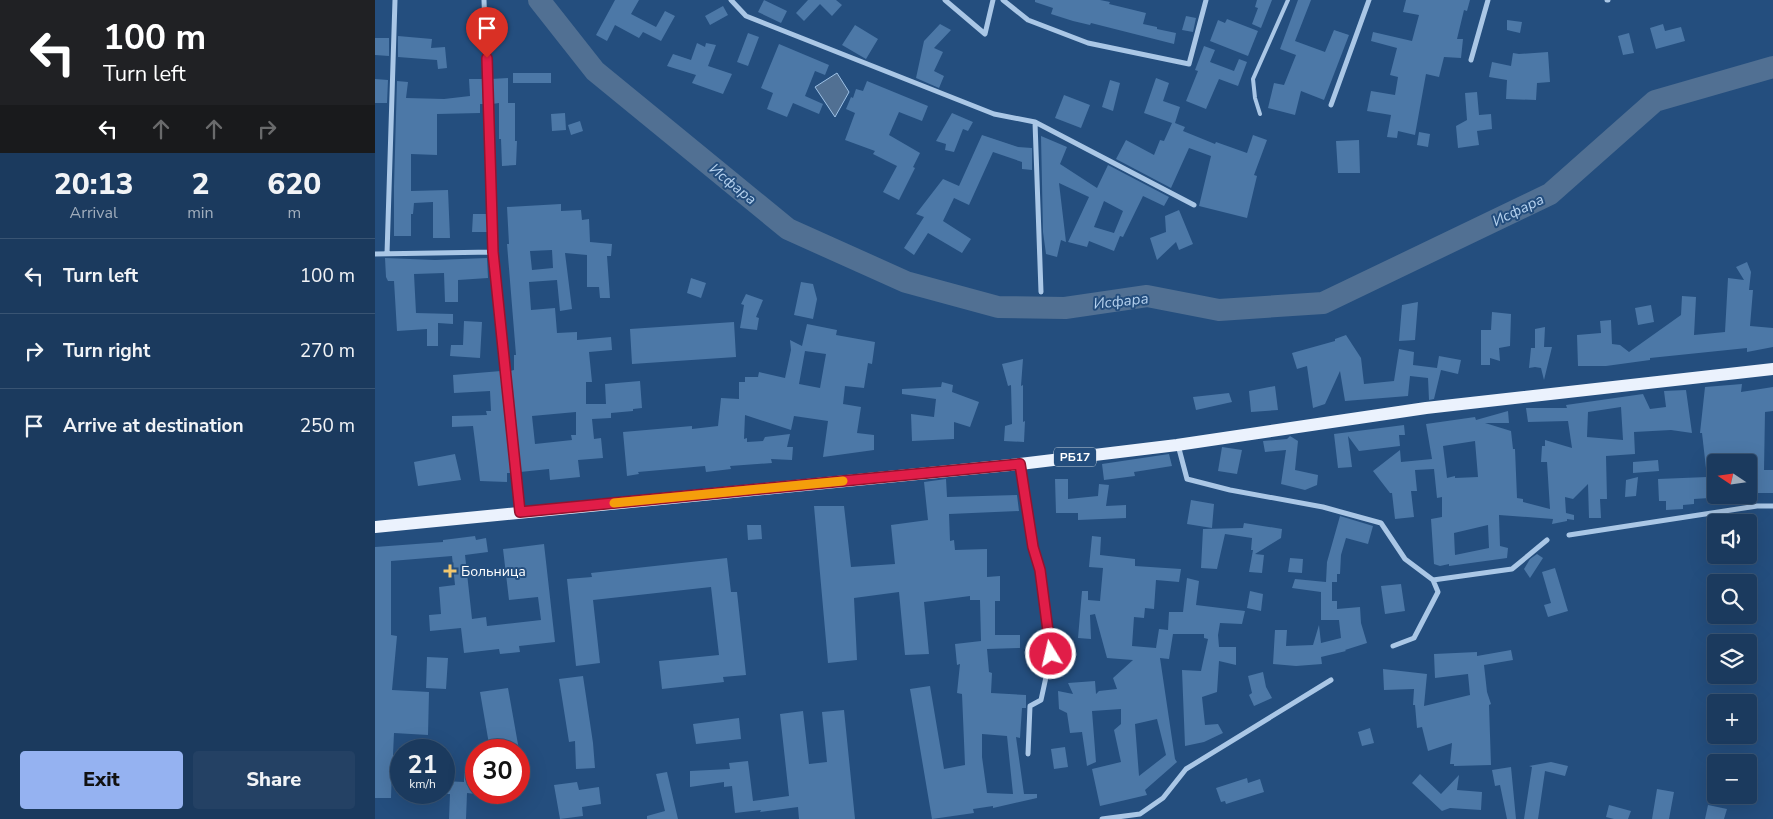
<!DOCTYPE html>
<meta charset="utf-8">
<style>
:root{--surface:#1b3a5e;--page:#244164;--text:#f1f3f6;--muted:#a0adbc;--line:#395473;--accent:#95b2f1}
body{margin:0;font-family:"Nunito Sans",sans-serif;background:var(--page);color:var(--text);height:100vh;display:flex;flex-direction:column;font-size:19px;white-space:nowrap}
*{box-sizing:border-box;margin:0}
p{font-size:16px;color:var(--muted)}
.icon{flex:none;width:28px;height:28px;fill:none;stroke:currentColor;stroke-width:2;stroke-linecap:round;stroke-linejoin:round}
.map{position:relative;flex:1;overflow:hidden}
.details{display:flex;flex-direction:column;background:var(--surface);width:375px}
.details>*{flex:none}
.guide{background:#202124;color:#fff;overflow:hidden}
.needle{width:32px;rotate:283deg}
.fabs{position:absolute;left:1332px;top:454px;display:grid;gap:10px}
.fabs a{display:grid;place-items:center;width:50px;height:50px;border-radius:5px;background:var(--surface);box-shadow:0 5px 20px #0002,0 0 0 1px var(--line);font-size:25px}
.speed{position:absolute;left:15px;top:739px;display:flex;gap:10px;font-size:25px;font-weight:700;text-align:center}
.speed>*{display:grid;place-content:center;width:65px;height:65px;border-radius:50%;background:var(--surface);box-shadow:0 5px 20px #0002,0 0 0 1px var(--line);line-height:1}
.speed small{font-size:12px;font-weight:400}
.speed .limit{border:8px solid #d22;background:#fff;color:#111}
.pin{position:absolute;display:grid;place-items:center;width:42px;height:42px;color:#fff;margin:-51px -21px;border-radius:50% 50% 50% 0;rotate:-45deg;box-shadow:0 0 5px #0007}
.pin .icon{rotate:45deg}
.me{position:absolute;width:55px;margin:-28px;rotate:351deg;stroke-linejoin:round;filter:drop-shadow(0 0 4px #0008)}
.turn{display:flex;align-items:center;gap:18px;height:105px;padding:0 20px;font-size:22px}
.turn .icon{width:65px;height:65px;stroke-width:2.5}
.turn b{display:block;font-size:35px;line-height:42px}
.lanes{display:flex;align-items:center;height:48px;padding:0 20px;background:#0003;justify-content:center;gap:25px;direction:ltr}
.lanes .off{opacity:.35}
.eta{display:flex;justify-content:space-evenly;align-items:center;height:85px;text-align:center}
.eta b{font-size:30px;font-weight:800;line-height:35px}
.primary-button{display:flex;gap:10px;margin-top:auto;padding:10px 20px}
.primary-button a{flex:1;height:58px;border-radius:5px;background:var(--accent);color:#111;font-size:20px;font-weight:800;line-height:58px;text-align:center}
.primary-button a+a{background:var(--page);color:var(--text)}
ul{padding:0;list-style:none}
li{display:flex;align-items:center;gap:15px;height:75px;padding:0 20px;border-top:1px solid var(--line)}
li div{flex:1}
li b{display:block;font-size:19px}
li em{font-style:normal}
main{display:flex;flex:1;min-height:0}
.map>svg:first-child{display:block}
.water{fill:#517093;stroke:#9ec2e7}
.lines{fill:none;stroke-linecap:round;stroke-linejoin:round}
.river{stroke:#517093;stroke-width:22}
.building{fill:#4c78a7;fill-rule:evenodd}
.service{stroke:#aac7e6;stroke-width:4}
.minor{stroke:#aac7e6;stroke-width:5}
.primary{stroke:#ebf2fd;stroke-width:12}
.route-casing{stroke:#92132f;stroke-width:12}
.route{stroke:#e11d48;stroke-width:9}
.slow{stroke:#f59e0b;stroke-width:9}
.poi-dot{fill:#f0c66e;stroke:#244e7e;stroke-width:2}
.labels{text-anchor:middle;stroke-width:4;stroke-linejoin:round;paint-order:stroke}
.shield{fill:#244e7e;stroke:#bdcad8;stroke-width:1}
.shield-label{font-size:12px;font-weight:bold;fill:#fff}
.poi-label{font-size:14px;fill:#fff;stroke:#244e7e;text-anchor:start}
.water-label{font-size:15px;font-style:italic;fill:#b5d1ee;stroke:#244e7e}
</style>
<main>
<section class="details">
<div class="guide">
<div class="turn"><svg class="icon" aria-label="left" viewBox="0 0 24 24"><path d="M17 20v-9H6M10 6l-5 5 5 5"/></svg><div><b>100 m</b>Turn left</div></div>
<div class="lanes"><svg class="icon" aria-label="left" viewBox="0 0 24 24"><path d="M17 20v-9H6M10 6l-5 5 5 5"/></svg><svg class="icon off" aria-label="ahead" viewBox="0 0 24 24"><path d="M12 20V5M6 11l6-6 6 6"/></svg><svg class="icon off" aria-label="ahead" viewBox="0 0 24 24"><path d="M12 20V5M6 11l6-6 6 6"/></svg><svg class="icon off" aria-label="right" viewBox="0 0 24 24"><path d="M7 20v-9h11M14 6l5 5-5 5"/></svg></div>
</div>
<div class="eta">
<div><b>20:13</b><p>Arrival</p></div>
<div><b>2</b><p>min</p></div>
<div><b>620</b><p>m</p></div>
</div>
<ul>
<li><svg class="icon" aria-label="left" viewBox="0 0 24 24"><path d="M17 20v-9H6M10 6l-5 5 5 5"/></svg><div><b>Turn left</b></div><em>100 m</em></li>
<li><svg class="icon" aria-label="right" viewBox="0 0 24 24"><path d="M7 20v-9h11M14 6l5 5-5 5"/></svg><div><b>Turn right</b></div><em>270 m</em></li>
<li><svg class="icon" aria-label="arrive" viewBox="0 0 24 24"><path d="M6 21V4h12l-3 4 3 4H6"/></svg><div><b>Arrive at destination</b></div><em>250 m</em></li>
</ul>
<div class="primary-button"><a>Exit</a><a>Share</a></div>
</section>
<div class="map">
<svg width="1398" height="819" viewBox="0 0 1398 819">
<rect width="100%" height="100%" fill="#244e7e"/>
<!-- water -->
<path class="water" d="M462 73 474 92 460 117 440 87Z"/>
<g class="lines">
<!-- river -->
<path class="river" d="M164 0 220 71 413 229 531 282 623 307 690 308 772 296 844 310 948 303 1175 194 1280 101 1398 67"/>
</g>
<!-- building -->
<path class="building" d="M240 0H264L256 14 281 27 290 11 300 16 286 41 268 32 264 38 240 25 232 41 221 35Z
M389 0 412 11 406 23 383 12Z
M433 0H461L467 5 457 16 445 4 429 21 421 13Z
M660 0H725L735 2 734 4 771 13 768 24 782 27V29L801 33 799 44 716 23 715 25 698 21 676 14 678 8 660 2Z
M882 0H897L886 28 877 24 883 8 880 7Z
M923 0H936L920 41 950 52 959 30 974 35 949 100 926 91 920 115 893 108 899 83 909 85 921 55 905 49Z
M1031 0H1095L1092 11 1089 10 1082 39H1088L1086 58 1069 57 1064 77 1051 74 1040 135 1023 131 1022 138 1012 137 1016 115 992 111 996 91 1020 95 1023 77 1015 75 1022 48 996 41 998 32 1037 41 1044 15 1028 12Z
M348 6 353 15 335 25 330 16Z
M811 16 821 18 818 32 807 30Z
M852 19 883 31 873 56 835 41 843 20 850 23Z
M1132 20 1147 22 1145 33 1132 30Z
M565 24 576 30 559 48 568 52 559 71 569 76 564 88 541 78 549 41Z
M1288 24 1290 31 1306 27 1310 41 1281 49 1275 28Z
M480 25 503 39 491 59 467 45Z
M373 33 384 37 373 66 362 62Z
M1254 33 1259 53 1248 55 1243 36Z
M23 36 57 39 56 48 70 47 72 68 63 69 62 60 23 57Z
M0 38H14V56L0 55Z
M322 43 330 47 331 43 341 45 333 66 357 74 348 94 317 83 321 75 292 66 298 54 316 60Z
M404 44 454 65 450 75 440 71 430 96 448 104 444 114 418 103 412 117 392 109 398 93 386 88Z
M829 46 840 50 835 62 859 71 864 59 872 62 863 86 844 79 831 109 811 101 823 71 820 70Z
M1173 52 1175 82 1162 83 1161 100 1131 99 1132 80 1114 77 1117 62 1136 66 1138 53 1144 54Z
M138 73H176V83H138Z
M133 78V103H140V141H142L141 165 127 166 126 139H124V103L117 104 116 79Z
M781 78 794 83 788 101 805 107 800 123 810 127 808 131 840 144 841 142 872 153 878 135 892 140 879 175 882 176 872 218 824 206 836 156 814 148 796 188 741 159 751 140 779 155 785 140 789 141 797 123 769 113Z
M0 79 13 80 12 103H0Z
M94 79H107L108 104H105V113L62 114V155L36 154V191L73 190 75 238H58V202L39 203 38 214H36V236H19V186L22 81 33 82 31 98 69 99 95 96Z
M735 80 745 83 738 111 727 107Z
M492 81 553 106 547 121 524 112 514 135 545 153 538 167 540 168 524 200 508 192 522 166 498 154 500 151 470 140 480 113 471 109 476 97 478 98 481 89 488 91Z
M1102 92 1104 115 1116 114 1117 129 1102 131 1104 145 1083 148 1081 126 1092 120 1090 93Z
M689 95 715 105 706 128 680 118Z
M190 113 191 130 177 131 176 114Z
M577 113 598 122 593 131 588 129 579 152 570 150 571 144 561 141Z
M205 121 208 131 196 135 193 125Z
M1044 132 1055 134 1053 147 1042 145Z
M607 135 643 147 657 148V170L647 169V162L618 152 594 205 579 198 568 221 596 239 587 253 553 233 539 255 529 248 549 217 541 214 568 179 584 186Z
M666 136 692 147 685 164 722 188 733 165 794 197 789 206 768 196 748 237 745 236 739 251 714 241 712 247 693 242 714 197 684 183 691 242 686 240 682 257 671 254 668 232ZM729 201 748 211 739 233 719 227Z
M984 140 985 173H963L961 141Z
M186 204V211L206 210 207 220 214 219 215 242 237 244 236 256H232L235 298H225L224 287H212V255L190 253 197 309 185 311 182 280 154 282 156 310 180 308 182 333 202 332V340L236 337 237 350 214 352 217 382H211V404H231L230 384 265 381 267 408 258 409V411L236 413V418L217 419 219 439 226 438 228 458 203 460 205 477 175 480 174 469 145 472 135 371 139 370V355H141L132 244H134L132 207ZM177 250 178 268 157 270 155 251ZM201 412V435H196L197 440 160 444 157 416Z
M804 210 818 244 804 250 801 242 782 260 775 238 791 232 790 216Z
M98 214H112V232H97Z
M10 258 60 260 112 258 113 278 83 280V302H70L69 273 39 274 41 313 78 314V324L63 323V346H52V329L22 331 19 281H13L11 277Z
M1372 262 1376 272 1374 290H1378L1375 326 1398 328V347L1372 352V348L1275 358V360L1231 366H1203L1202 335 1226 333 1225 321 1236 320 1237 344 1245 345 1254 352 1306 315 1307 296 1321 297 1319 335 1350 332 1353 278 1369 280 1361 267Z
M316 278 331 283 326 298 312 293Z
M426 282 438 284 442 299 438 319 419 315Z
M371 294 388 300 381 317 384 318 382 330 365 328 369 305 366 304Z
M1043 302 1040 340 1024 341 1027 305Z
M1276 305 1279 322 1263 325 1260 308Z
M1117 312 1136 314 1135 346 1124 348 1125 361 1115 358V365H1106V330H1116Z
M89 321 107 322 105 358 75 356 76 345H88Z
M359 322 361 357 257 364 255 329Z
M432 324 462 330 461 335 500 342 497 364 493 363 489 388 470 386 468 404 486 407 482 433 499 435V450L448 457 453 421 419 416 416 430 370 415 369 439 372 438V442L388 441 390 437 415 434 412 447H418L417 460 396 459 397 463 355 466 356 469 331 472 330 466 263 472 264 474 252 476 248 432 317 426V429L343 426 346 398 364 399V382H370V377H383L384 372 410 378 416 350 415 340 427 346ZM430 351 451 354 445 388 424 384Z
M1170 327 1169 347H1177L1169 380 1166 368 1160 367 1154 368 1156 348H1160V329Z
M971 335 986 358 989 384 1019 381 1024 349 1039 352 1038 365 1062 368 1064 356 1086 360 1083 374 1066 370 1059 399 1054 400 1053 378 1035 376 1033 396 970 401 965 371 950 404 938 408 932 366 922 369 917 353 960 341V339Z
M648 359 646 386 648 385V422L650 421 649 442 629 441 630 426 637 424 636 385 633 386 627 364Z
M126 371 137 473H132V482L105 481 98 426 77 427V416L112 415 111 411H116L115 391 79 393 78 375Z
M567 382 578 385 577 392 604 402 595 427 579 422V439L537 441 536 414 559 417 561 399 527 394V389L566 387Z
M1367 384 1366 392 1398 387V411L1390 412 1389 470H1398V493H1374V462H1341V503H1334V498L1319 499V504L1308 505V509L1291 510V501H1284L1283 479 1332 477 1327 433H1325L1330 387Z
M900 386 903 410 876 412 874 391Z
M1311 390 1317 433 1296 430 1259 432 1260 454 1231 456 1232 499H1225L1226 518H1214L1213 484 1198 499 1190 497 1191 513 1199 515V520L1192 519V521L1177 524 1178 519 1124 515 1125 546 1133 548 1132 558 1074 566V564L1065 566 1059 564 1056 519 1067 517V497L1062 498 1059 469 1040 470 1042 491H1036L1039 517 1020 519 1017 493H1015L998 471 1025 450 1026 462 1057 459 1051 424 1100 417 1101 420 1133 411 1134 423H1110L1136 431 1138 449H1140L1142 498 1148 499V502L1175 509 1172 462H1166L1167 446H1170V440L1197 448 1193 421 1153 422 1151 408H1192L1191 405 1268 394 1275 409 1291 407 1289 391ZM1246 407 1248 440 1212 437 1213 412ZM1100 441 1103 477 1080 478V476L1072 478 1068 446ZM1113 525 1114 548 1080 555 1079 533Z
M854 393 857 402 821 410 818 397Z
M1029 425 1030 435H1024L1025 446 984 451 973 436 977 467 963 468 959 434Z
M915 436 923 441 920 470 943 475 942 485 930 490 906 484 911 450 890 452 888 441 912 439Z
M847 447 867 450 862 474 843 471Z
M80 454 86 480 43 486 39 462Z
M794 454 797 466 759 472 760 476 729 480 727 464Z
M1283 460 1284 471 1258 473V462Z
M1263 477 1261 496 1250 497 1251 480Z
M571 479 572 497 642 495 644 511 574 514 575 541 579 540 580 550 612 549V577L625 576V601H620V635H645V648L612 649 614 672 617 673 616 693 651 695V708H647L645 738 641 737 649 794H662V798L618 808V806L598 809 599 813 557 819 535 689 555 686 569 769 590 765 587 694 582 693 585 664 582 665 580 644 606 641 605 600H595V596L549 602 554 654 530 655 524 592 479 598 482 660 453 663 439 506H469L476 567 520 564 516 525 553 520 549 482ZM607 734 632 736 638 794 612 793 607 757Z
M680 479H693V499L723 496 724 484 734 485 731 506 751 505V518L703 520V513H681Z
M816 500 839 504 837 528 812 524Z
M965 516 998 526 993 544 971 538 966 555 965 574H962V582H953H957V601H962V609L985 607 986 623 992 643 970 650 971 651 946 657 947 664 921 666 898 664 900 630H912L911 646 938 645 944 625 946 643 966 638 964 620H946V592L917 588 920 579 951 582 952 562Z
M869 523 907 529 906 538 880 554 889 555 887 573 874 572 878 550H876L877 538 850 534 842 569 826 568 828 529 868 528Z
M372 525H386L387 539 373 540Z
M100 536 101 540 111 538 113 552 90 555 97 619 111 617 112 626 166 620 163 597 134 600 128 549 169 544 180 642 144 646 145 652 125 654 124 649 89 653 86 628 55 631 54 615 66 614 64 587 80 585 77 556 16 561V635L22 636 17 690 54 692 53 735 19 733 18 755H26V768L17 767 16 798H0V547L68 542V540Z
M717 536 726 537 725 555 760 559V566L806 569 804 582 781 580 779 609 770 608 769 618 759 617 757 646 781 648 784 629 793 630 794 612H808L812 578 824 581 821 605 870 611 867 624 845 623 843 635 844 647H861V665L844 661 842 692 827 697 830 725 843 724 848 733 829 742 810 746 807 670 826 671 833 639 829 638V634H798L794 659 785 658 800 759 802 762 770 790 772 795 725 806 717 769 746 762 739 730 746 724V709L717 711 721 762 712 766 707 732 695 733 692 713 684 709 683 691 698 694 693 683 720 681 721 694 724 691 742 689 738 678 758 660 732 658 720 614 715 615 716 639 703 638 707 591H713V600L725 601 728 568 714 567ZM782 719 791 755 764 776 760 724Z
M1162 554 1168 558 1155 578 1149 569 1155 559Z
M352 558 356 592H362L371 675 348 677 349 682 287 689 284 661 344 655 336 587 218 600 225 663 201 666 192 579 217 577 216 573Z
M915 558 928 559 927 573 913 572Z
M1180 568 1193 611 1173 617 1169 605 1176 603 1167 572Z
M1026 584 1030 611 1010 614 1006 586Z
M875 591 888 594 886 611 872 608Z
M1136 650 1138 660 1109 665 1112 692 1116 704 1114 705 1116 765 1079 766V764H1075L1077 743 1053 751 1047 727 1042 728 1040 705H1038L1039 689 1009 690 1008 669 1052 674 1049 706 1095 695 1093 674 1060 678 1059 654 1102 652V656Z
M52 657 73 658 71 689 51 688Z
M888 672 891 687 897 698 879 706 874 695 877 693 873 676Z
M208 676 218 743 220 768 201 769 200 741 194 742 184 679Z
M133 688 144 750H115L105 692Z
M469 710 480 819H424L423 807 385 812 386 810 360 813 357 786 349 787V782L315 787V771L355 769 354 763 373 761 378 801 414 796 405 714 428 711 434 764 452 762 447 712Z
M364 718 366 739 321 744 318 724Z
M995 728 999 743 987 746 983 732Z
M690 747 693 767 679 769 676 749Z
M1176 762 1193 766 1190 776 1170 771 1163 819H1149L1157 767 1154 766Z
M1136 767 1141 819H1132L1125 785 1120 786 1117 770Z
M292 772 303 819H272V816L290 811 281 774Z
M89 773 101 774V794L92 793 91 819H74L75 794H69V781L89 782Z
M1045 774 1066 794 1084 775 1082 790 1107 792 1106 810 1075 808 1067 811 1037 783Z
M872 778 873 783 885 779 889 792 851 804 850 801 846 802 841 788Z
M202 782 204 790 224 787 226 804 207 807 208 816 185 819 179 785Z
M1282 789 1299 792 1294 819H1277Z
M1234 805 1256 811 1253 819H1239L1231 817Z
M1333 805 1352 809 1349 819H1330Z"/>
<g class="lines">
<!-- service -->
<path class="service" d="M885 114 880 98 878 79 913 0"/>
<!-- minor -->
<path class="minor" d="M109 0 118 252 145 512
M356 0 371 16 619 114 660 122 819 205
M570 0 610 34 618 0
M628 0 653 20 713 43 814 64 831 0
M1232 0H1233
M1096 60 1113 0
M956 105 994 0
M660 122 666 292
M0 254 118 252
M12 254 20 0
M803 445 812 479 855 490 948 507 1006 523 1030 559 1058 580 1137 569 1172 540
M645 464 657 547 665 570 676 654 666 700 655 706 653 754
M1194 535 1382 506H1398
M1018 646 1039 638 1063 592 1058 580
M727 819 765 814 788 798 811 769 956 680"/>
<!-- primary -->
<path class="primary" d="M0 527 645 464 802 445 1051 408 1398 369"/>
</g>
<g class="lines">
<defs>
<path id="route" d="M112 58 118 252 145 512 645 464 658 547 665 570 676 654"/>
</defs>
<!-- route casing -->
<use href="#route" class="route-casing"/>
<!-- route -->
<use href="#route" class="route"/>
<!-- slow -->
<path class="slow" d="M239 503 468 481"/>
</g>
<!-- markers -->
<path class="poi-dot" d="M72.5 563.5h5v5h5v5h-5v5h-5v-5h-5v-5h5z"/>
<g class="labels">
<!-- shield labels -->
<rect class="shield" x="679" y="447.5" width="42" height="19" rx="4"/>
<g class="shield-label">
<text x="700" y="461">РБ17</text>
</g>
<!-- poi labels -->
<g class="poi-label">
<text x="86" y="576">Больница</text>
</g>
<!-- water labels -->
<g class="water-label">
<text transform="translate(358 184) rotate(39)" y="5">Исфара</text>
<text transform="translate(1143 210) rotate(-26)" y="5">Исфара</text>
<text transform="translate(746 301) rotate(-6)" y="5">Исфара</text>
</g>
</g>
</svg>
<div class="fabs">
<a><svg class="needle" viewBox="-14 -14 28 28"><path d="M0-13l5 13h-10z" fill="#e53935"/><path d="M0 13l5-13h-10z" fill="#a0adbc"/></svg></a>
<a><svg class="icon" aria-label="sound" viewBox="0 0 24 24"><path d="M4 9h4l5-4v14l-5-4H4zM17 9q2 3 0 6"/></svg></a>
<a><svg class="icon" aria-label="search" viewBox="0 0 24 24"><circle cx="10" cy="10" r="6"/><path d="M15 15l6 6"/></svg></a>
<a><svg class="icon" aria-label="layers" viewBox="0 0 24 24"><path d="M12 4l9 5-9 5-9-5zM3 14l9 5 9-5"/></svg></a>
<a>+</a>
<a>−</a>
</div>
<div class="speed"><div>21<small>km/h</small></div><div class="limit">30</div></div>
<div class="pin" style="left:112px;top:58px;background:#d93025"><svg class="icon" aria-label="arrive" viewBox="0 0 24 24"><path d="M6 21V4h12l-3 4 3 4H6"/></svg></div>
<svg class="me" style="left:676px;top:654px" viewBox="-20 -20 40 40"><circle r="17" fill="#e11d48" stroke="#fff" stroke-width="3"/><path d="M0-11L8 9 0 5-8 9z" fill="#fff"/></svg>
</div>
</main>
